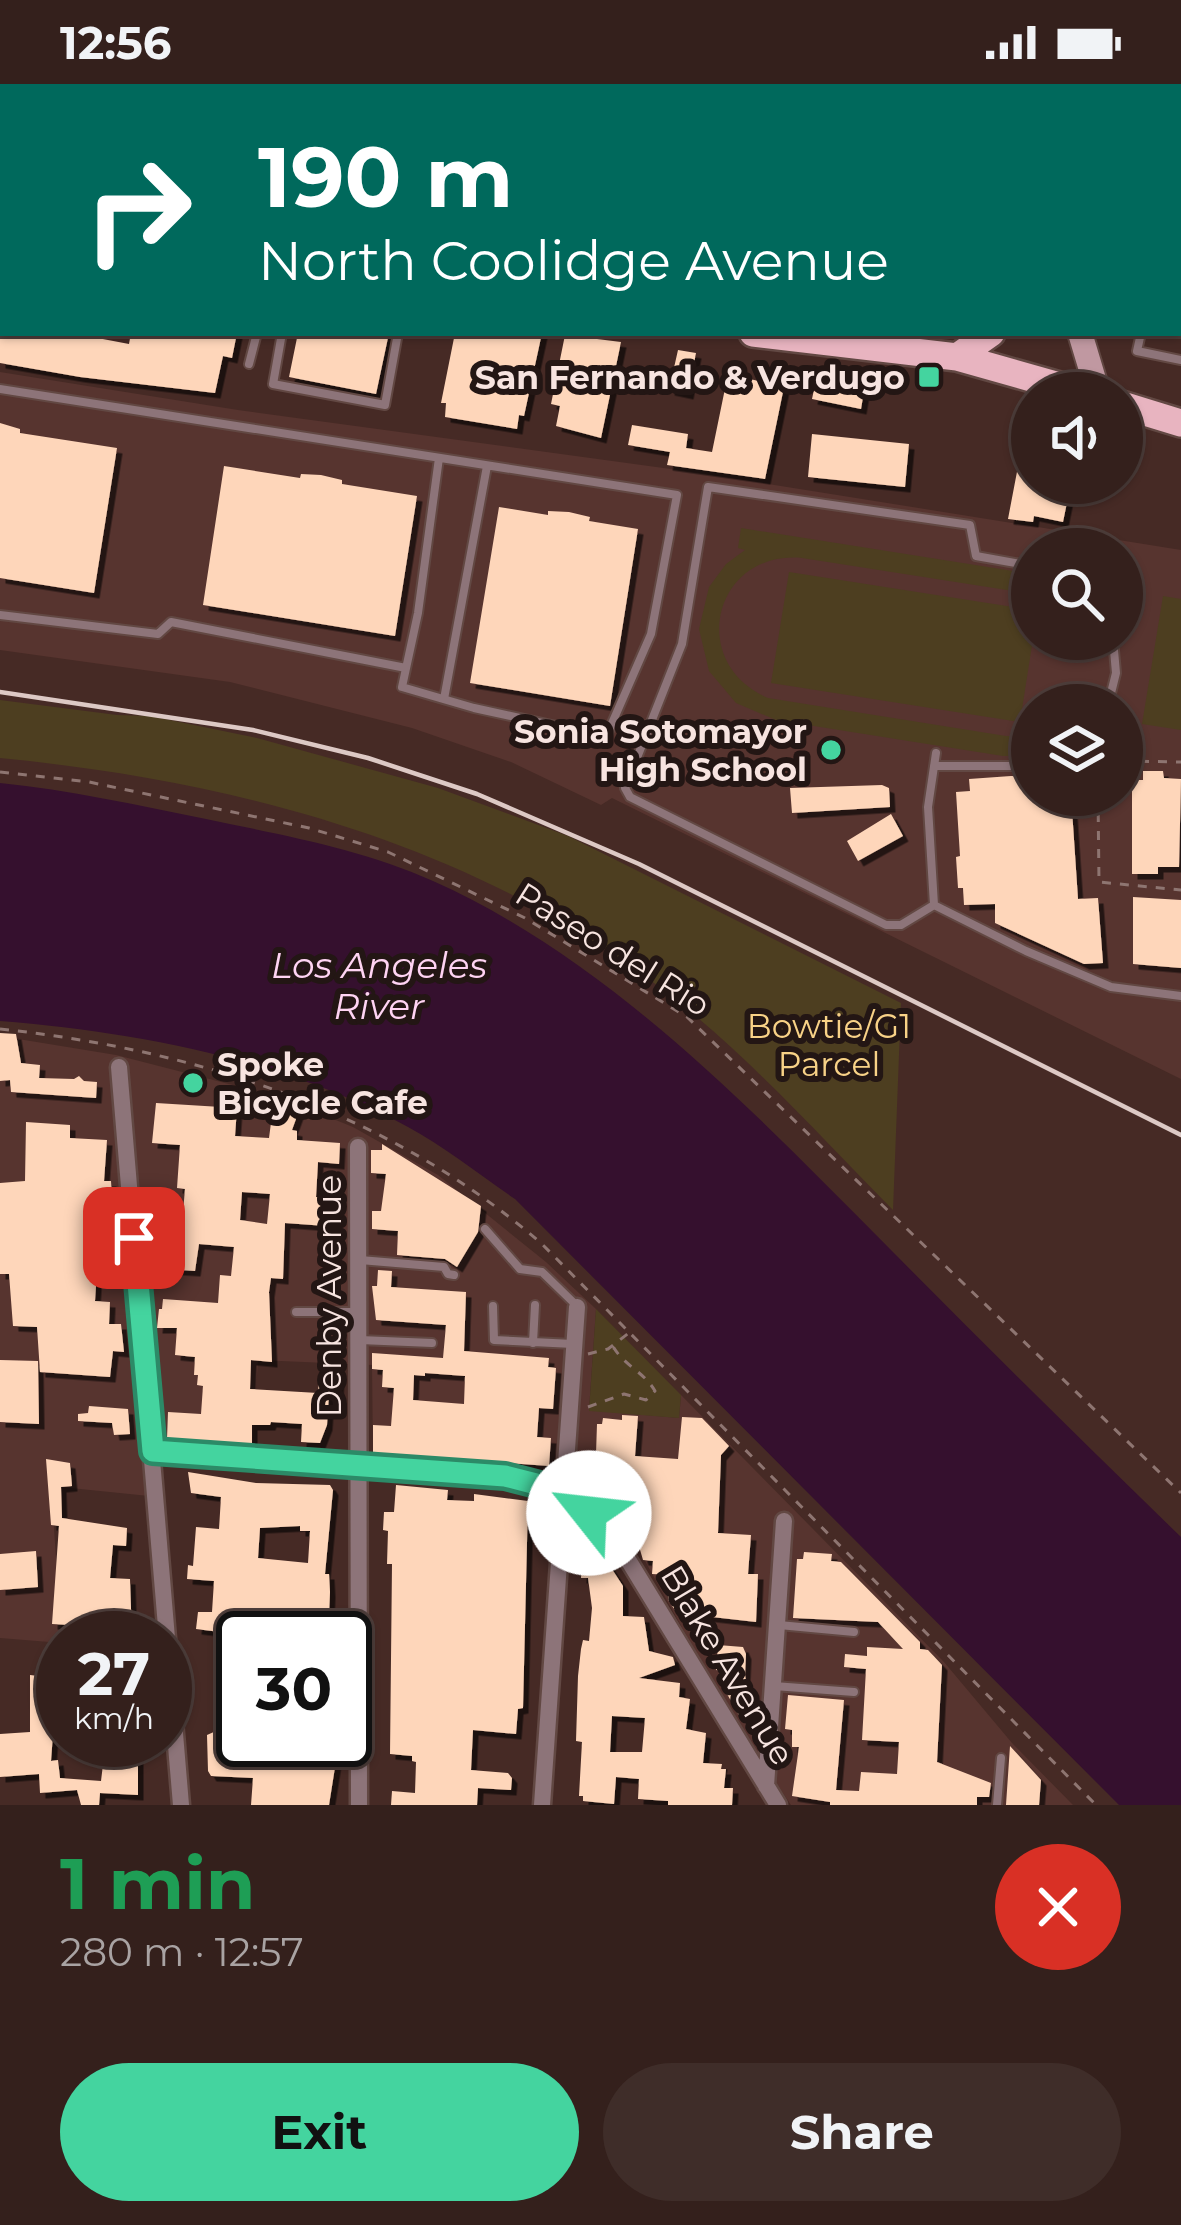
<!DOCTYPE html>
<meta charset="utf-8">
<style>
:root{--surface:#34201c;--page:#3f2d29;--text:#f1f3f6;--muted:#a9a3a3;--line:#4e3e3b;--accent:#44d49f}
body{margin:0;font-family:Montserrat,sans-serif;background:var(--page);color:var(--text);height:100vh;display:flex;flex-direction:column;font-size:45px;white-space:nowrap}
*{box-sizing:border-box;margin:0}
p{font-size:39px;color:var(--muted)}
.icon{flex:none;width:66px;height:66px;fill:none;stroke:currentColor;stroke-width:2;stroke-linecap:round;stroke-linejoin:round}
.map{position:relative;height:1721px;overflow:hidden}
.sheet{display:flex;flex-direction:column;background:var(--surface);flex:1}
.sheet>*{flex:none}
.guide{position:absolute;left:0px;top:0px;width:1182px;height:252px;box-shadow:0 3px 9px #0004,0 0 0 3px var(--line);background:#00695c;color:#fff;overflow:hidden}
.buttons{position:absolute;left:1011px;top:288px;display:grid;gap:24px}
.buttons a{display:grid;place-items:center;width:132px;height:132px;border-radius:50%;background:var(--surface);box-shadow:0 3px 9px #0004,0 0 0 3px var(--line);font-size:60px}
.speed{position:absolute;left:36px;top:1527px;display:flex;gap:24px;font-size:60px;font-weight:700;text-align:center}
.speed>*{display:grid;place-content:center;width:156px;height:156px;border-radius:50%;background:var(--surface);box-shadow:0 3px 9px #0004,0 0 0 3px var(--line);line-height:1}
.speed small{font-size:30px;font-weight:400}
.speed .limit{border:6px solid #111;border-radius:18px;background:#fff;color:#111}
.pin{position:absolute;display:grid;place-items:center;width:102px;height:102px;color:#fff;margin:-51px;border-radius:24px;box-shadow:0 6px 18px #0006}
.me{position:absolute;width:132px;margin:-66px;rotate:299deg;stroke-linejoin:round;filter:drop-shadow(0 0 9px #0008)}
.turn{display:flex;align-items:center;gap:42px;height:252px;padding:0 60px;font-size:54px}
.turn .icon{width:156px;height:156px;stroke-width:2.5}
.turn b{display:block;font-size:84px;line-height:102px}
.round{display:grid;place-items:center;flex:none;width:126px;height:126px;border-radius:63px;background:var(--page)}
.head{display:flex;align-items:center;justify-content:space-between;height:204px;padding:0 60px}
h1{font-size:72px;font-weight:700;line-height:90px;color:#1e9e55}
.action{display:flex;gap:24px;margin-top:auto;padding:24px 60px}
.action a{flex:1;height:138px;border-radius:72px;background:var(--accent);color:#111;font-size:48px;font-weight:700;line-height:138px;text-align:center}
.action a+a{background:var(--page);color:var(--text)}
.status{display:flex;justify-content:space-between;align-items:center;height:84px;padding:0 60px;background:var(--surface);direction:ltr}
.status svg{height:33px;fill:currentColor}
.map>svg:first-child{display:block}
.built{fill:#57342f;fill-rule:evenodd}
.green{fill:#4d3e20}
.water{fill:#35102e}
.building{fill:#fed6ba;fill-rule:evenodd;filter:url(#shadow)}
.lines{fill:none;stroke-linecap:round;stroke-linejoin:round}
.service-casing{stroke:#624843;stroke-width:12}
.minor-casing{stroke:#624843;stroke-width:21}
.tertiary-casing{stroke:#624843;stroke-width:26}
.secondary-casing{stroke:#624843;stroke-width:28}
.primary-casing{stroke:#624843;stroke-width:32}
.path{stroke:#8e7571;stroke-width:3;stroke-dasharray:9 9;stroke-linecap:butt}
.service{stroke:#8d7479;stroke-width:8}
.minor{stroke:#8d7479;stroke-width:16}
.tertiary{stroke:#8d7479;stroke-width:21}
.secondary{stroke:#c098a1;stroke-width:24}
.primary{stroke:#e8b4c0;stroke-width:27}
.rail{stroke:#ddc9c5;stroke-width:4.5}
.route-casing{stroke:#2c8a67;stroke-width:30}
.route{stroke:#44d49f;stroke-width:21}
.poi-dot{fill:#44d49f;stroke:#231614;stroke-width:4.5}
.labels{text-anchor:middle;stroke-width:12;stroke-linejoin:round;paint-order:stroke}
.poi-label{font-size:33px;font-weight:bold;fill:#f7e4e0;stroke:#231614;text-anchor:end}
.street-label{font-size:33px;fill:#f7e4e0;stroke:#231614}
.park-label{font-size:33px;fill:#f8d287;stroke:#231614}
.water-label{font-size:36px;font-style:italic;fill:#ffd4f3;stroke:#231614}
</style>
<div class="status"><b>12:56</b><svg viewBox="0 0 49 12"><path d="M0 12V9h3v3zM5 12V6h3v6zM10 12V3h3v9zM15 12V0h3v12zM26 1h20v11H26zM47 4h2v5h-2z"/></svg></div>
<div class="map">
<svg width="1181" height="1721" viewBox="0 0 1181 1721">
<defs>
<filter id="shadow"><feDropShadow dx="5.5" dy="5.5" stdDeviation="0" flood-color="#0009"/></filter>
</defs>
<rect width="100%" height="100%" fill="#462a25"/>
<!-- built -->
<path class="built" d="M0 288 238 326 700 389 1181 466V995L612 714 601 721 511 678 412 644 230 598 0 566ZM1032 465H1122V555H1032ZM1032 621H1122V711H1032Z
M0 952 116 971 279 1013 353 1043 438 1091 546 1178 596 1225 589 1326 679 1334 681 1311 944 1578 1012 1659 1073 1721H791L734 1637 640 1468 609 1429 575 1405 517 1381 373 1369 372 1281 258 1276 252 1369 146 1355 149 1412 51 1402 62 1559 0 1554Z"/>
<!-- green -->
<path class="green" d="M741 444 1032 490V510L802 474C714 466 686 579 768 614L1006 652H1032V672H1003L776 636 736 619 709 587 699 545 709 503 726 480 745 466 738 464Z
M789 488 1032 526 1033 555 1020 638 771 599Z
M1163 512 1181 515V646L1142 640Z
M0 616 117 631 150 632 257 654 438 704 568 752 901 919 893 1126C818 1050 747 970 662 905 472 759 236 697 0 674Z
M596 1225 681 1311 679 1334 589 1327Z"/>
<!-- water -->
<path class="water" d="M0 699C69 706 137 721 206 735 282 751 362 765 433 797 610 876 756 1030 890 1165 986 1262 1083 1358 1181 1453V1721H1119L515 1115C480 1091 445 1063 408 1043 285 976 137 948 0 937Z"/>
<!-- building -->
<path class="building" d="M0 249H88L87 252 129 260 131 249H237L232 274 223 272 215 309 80 293 0 279Z
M298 249H389L376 310 289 293Z
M455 249H542L524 332 519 331 517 345 445 333 446 319H441Z
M565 251 621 258 601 354 556 342 560 322 551 320Z
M678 266 696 269 688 310 669 306Z
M846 285 867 289 861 325 812 315 816 296 843 301Z
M728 290 784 303 765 395 667 381 670 368 628 361 632 341 688 350 686 364 712 368Z
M0 339 20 345V349L117 364 94 509 0 494Z
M812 350 909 360 905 403 808 393Z
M1020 372 1032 374V399H1071L1063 438 1034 432 1033 438 1008 435Z
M224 382 300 394 301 390 321 391 342 396V400L417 412 395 552 203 521Z
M499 423 548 431V427L569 428 590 433 589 437 638 445 610 622 470 599Z
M1143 687H1163L1164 694 1181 695 1179 783H1158V790H1132V700L1135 696H1143Z
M1011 692 1032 693V711H1071L1078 815 1098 814 1103 879 1084 880 995 839V820L964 821 963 804H958L956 773 960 772 956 708 970 707 969 695Z
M882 701 889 704 890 723 792 729 790 704Z
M891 730 903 752 858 777 847 757Z
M1133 813 1181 816V884L1133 880Z
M0 949 16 950 21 979 40 981 39 994 74 995 79 992 84 997 97 998 96 1014 11 1008 10 996 0 997Z
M274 1016 300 1024 292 1046 297 1047V1056L340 1059 339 1080 318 1078 316 1113 328 1114 326 1142 285 1139 283 1195 271 1194 269 1208 272 1278 251 1276 250 1305 318 1309 319 1291 339 1292 338 1310H329L327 1341 320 1359 301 1358 302 1340 271 1338 270 1341H252V1361L167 1355 168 1328 201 1330 203 1302 197 1301 198 1291H194L195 1273 175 1271 177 1244H157L159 1225H162L163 1215 218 1219 220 1191 231 1192 234 1163 199 1160 195 1187 165 1185 167 1138 182 1139 185 1105 177 1104 180 1061 152 1059 156 1019 237 1024 235 1052 269 1054ZM242 1108 270 1110 267 1140 240 1136Z
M26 1038 70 1041V1054L107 1056 104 1097H111L113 1127H104L100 1144 95 1217 110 1218 109 1240H121L124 1268 113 1267 110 1293 40 1288 37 1243 13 1242 9 1190H0V1099L25 1097Z
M382 1060 481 1122 478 1148 457 1183 445 1175 397 1171 398 1147 372 1145V1127H381L386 1090 371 1089V1066H382Z
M378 1186 392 1187 391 1203 466 1208 464 1267 549 1274 548 1283 556 1284 553 1325 539 1324 537 1353 551 1354 549 1382 373 1369V1341L391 1342 394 1304 382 1303 383 1286 372 1285V1269L443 1274 446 1241 376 1236 372 1202H377ZM425 1289 465 1292 464 1320 413 1316 414 1291 425 1292Z
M0 1276 38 1277 39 1340 0 1338Z
M89 1322 128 1325 130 1350 114 1351 112 1339 78 1337V1330L88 1329Z
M622 1331 638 1332 635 1372 678 1375 682 1333 702 1334 729 1362 721 1371 718 1449 751 1451 748 1490H758L756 1538 677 1529 668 1516 670 1491 652 1490 653 1477 643 1476 639 1462 634 1461V1448L623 1447 625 1415 585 1412 586 1369 596 1370 597 1340H602L603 1334 622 1336Z
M46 1375 70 1379 72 1402 61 1403 62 1434 127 1444 126 1462 113 1461 110 1494 130 1495 132 1554H87V1542L52 1540 59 1442 51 1441Z
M188 1388 256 1399 330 1401 333 1406 325 1490H329L330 1508 328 1554H295L296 1532 261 1529V1554H243V1656H333L331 1677H336L329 1721H251L253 1694 211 1692 208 1687 207 1651 216 1647 225 1576H219L220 1548 196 1545 198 1528H212L214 1497 187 1495 188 1481 193 1482 196 1443 219 1445 221 1413 191 1409ZM300 1442V1447H310L308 1479 258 1474 260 1444Z
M396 1401 448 1406 447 1416 474 1417V1410L528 1417 523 1624 518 1625 516 1650 473 1646 471 1686 508 1689 512 1694 511 1706 478 1704 477 1721H391L392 1707 415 1709 416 1678 412 1677V1672L390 1670 392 1480H387L388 1447 383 1446 384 1428H394Z
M36 1467 38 1503 0 1506V1470Z
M804 1468 832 1470 831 1477 841 1478 920 1558V1565L928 1566 942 1581 937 1678 991 1699 989 1713H977V1721H830V1718L792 1712 799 1663H792V1646L785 1645 788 1611 844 1616 836 1706 859 1707 861 1688 897 1690 899 1658 862 1656 866 1585 844 1583 845 1570 867 1572V1563L903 1565 878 1538 793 1534 797 1475H803Z
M582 1477 608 1479 623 1502V1532L644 1533 649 1567 673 1573 675 1581 639 1594 680 1599 679 1613 690 1615 686 1645 706 1649 703 1679 722 1680 721 1685H726L724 1704H733L732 1721H668V1717L638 1715 639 1695 616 1693 614 1720 583 1717V1712H579L582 1658 576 1657 578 1592 581 1565 583 1556 589 1557 592 1524 588 1494H581ZM612 1632 645 1634 642 1668H610Z
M718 1561 743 1563 746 1570 745 1591 751 1628 745 1636 741 1635 721 1599V1587L716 1586Z
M30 1591 56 1594V1607H50L49 1632 63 1633V1651L53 1650 51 1677 58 1676 60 1694 101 1697 106 1656H138V1711L100 1709 99 1721H81L77 1706 40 1709 39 1690 0 1693V1650L30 1648Z
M1010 1662 1041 1696 1039 1721H1006Z"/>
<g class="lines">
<defs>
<path id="service" d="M0 173H3
M282 249 273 300 385 321 398 249
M1141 249 1137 267 1181 276
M249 280 257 249
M0 305 677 411 651 550 606 653 474 624 402 603 418 529 439 374
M0 531 158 550 171 538 406 584
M444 615 487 382
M1108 621 1116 589 1113 555
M936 669 928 723 934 821 1026 867 1111 903 1181 912
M934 682H1032
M934 821 901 841H886L630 713 625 704 682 560 708 403 970 441 976 472 1032 482
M485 1145 520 1185 542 1188 576 1221
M360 1176 444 1183 448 1190 454 1191
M493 1222 494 1256 573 1260
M296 1228H357
M360 1256 432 1259
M533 1259 535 1221
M779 1541 854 1548
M774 1602 854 1608
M997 1721 1001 1674"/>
<path id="minor" d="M0 90 3 91
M1179 91H1181
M119 983 181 1721
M358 1063 359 1721
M153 1367 505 1392C557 1405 582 1422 619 1461L778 1721
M766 1702 784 1437
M542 1721 577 1223"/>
<path id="tertiary" d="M919 0 923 3
M1179 235H1181"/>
<path id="secondary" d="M746 0 748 3
M1080 249 1098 309"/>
<path id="primary" d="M0 126 3 127
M753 249 957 273 1084 309
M957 273 991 249
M1122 321 1181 339"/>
</defs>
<!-- service casing -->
<use href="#service" class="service-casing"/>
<!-- minor casing -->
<use href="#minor" class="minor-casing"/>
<!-- tertiary casing -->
<use href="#tertiary" class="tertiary-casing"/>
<!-- secondary casing -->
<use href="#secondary" class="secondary-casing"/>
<!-- primary casing -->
<use href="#primary" class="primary-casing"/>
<!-- path -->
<path class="path" d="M1122 677 1181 678
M0 688 89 698 309 744 388 768 525 834 687 933 1181 1409
M1098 711 1099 798 1181 806
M0 945C198 966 390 1028 542 1160L1096 1721
M588 1270 608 1265 630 1248
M588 1323 624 1310 646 1316 655 1307C644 1288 625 1282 614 1264L608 1265"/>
<!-- service -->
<use href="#service" class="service"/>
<!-- minor -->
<use href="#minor" class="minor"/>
<!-- tertiary -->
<use href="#tertiary" class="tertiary"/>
<!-- secondary -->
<use href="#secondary" class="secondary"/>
<!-- primary -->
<use href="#primary" class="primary"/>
<!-- rail -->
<path class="rail" d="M0 608 253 646 368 674 477 710 639 780 1181 1051"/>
</g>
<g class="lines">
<defs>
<path id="route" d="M134 1154 153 1367 505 1392 544 1402 589 1429"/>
</defs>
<!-- route casing -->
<use href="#route" class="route-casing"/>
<!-- route -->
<use href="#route" class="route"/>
</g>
<!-- markers -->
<g class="poi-dot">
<rect x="917" y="281" width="24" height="24" rx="6"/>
<circle cx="831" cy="666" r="12"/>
<circle cx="193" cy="999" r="12"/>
</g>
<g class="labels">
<!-- poi labels -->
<g class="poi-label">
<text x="905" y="305">San Fernando &amp; Verdugo</text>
<text x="807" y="659">Sonia Sotomayor<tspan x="807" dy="38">High School</tspan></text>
<text x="217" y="992" text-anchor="start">Spoke<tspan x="217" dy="38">Bicycle Cafe</tspan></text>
</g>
<!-- street labels -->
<g class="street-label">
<text transform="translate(613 865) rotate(32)" y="12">Paseo del Rio</text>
<text transform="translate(329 1212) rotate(-90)" y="12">Denby Avenue</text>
<text transform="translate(728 1581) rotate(59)" y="12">Blake Avenue</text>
</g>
<!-- park labels -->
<g class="park-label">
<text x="829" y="954">Bowtie/G1<tspan x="829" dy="38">Parcel</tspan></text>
</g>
<!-- water labels -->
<g class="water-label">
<text x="379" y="894">Los Angeles<tspan x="379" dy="41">River</tspan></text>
</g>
</g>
</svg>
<div class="buttons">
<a><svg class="icon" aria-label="sound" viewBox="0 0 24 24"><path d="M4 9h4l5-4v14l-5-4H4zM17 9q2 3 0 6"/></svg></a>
<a><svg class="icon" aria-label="search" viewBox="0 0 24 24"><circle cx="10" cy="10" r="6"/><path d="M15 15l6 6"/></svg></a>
<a><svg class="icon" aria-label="layers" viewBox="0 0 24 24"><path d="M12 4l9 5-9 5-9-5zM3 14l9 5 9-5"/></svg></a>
</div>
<div class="speed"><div>27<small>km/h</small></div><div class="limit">30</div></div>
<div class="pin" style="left:134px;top:1154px;background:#d93025"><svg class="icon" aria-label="arrive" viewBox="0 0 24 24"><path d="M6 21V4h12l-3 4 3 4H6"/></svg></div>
<svg class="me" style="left:589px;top:1429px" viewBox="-20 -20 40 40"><circle r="19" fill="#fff"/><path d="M0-13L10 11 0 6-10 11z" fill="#44d49f"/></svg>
<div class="guide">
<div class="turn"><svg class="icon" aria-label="right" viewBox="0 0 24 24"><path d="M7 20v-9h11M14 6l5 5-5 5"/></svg><div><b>190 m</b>North Coolidge Avenue</div></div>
</div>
</div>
<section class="sheet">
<div class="head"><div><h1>1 min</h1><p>280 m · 12:57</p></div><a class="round" style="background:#d93025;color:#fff"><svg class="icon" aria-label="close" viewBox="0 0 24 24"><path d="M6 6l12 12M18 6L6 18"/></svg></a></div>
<div class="action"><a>Exit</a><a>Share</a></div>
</section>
